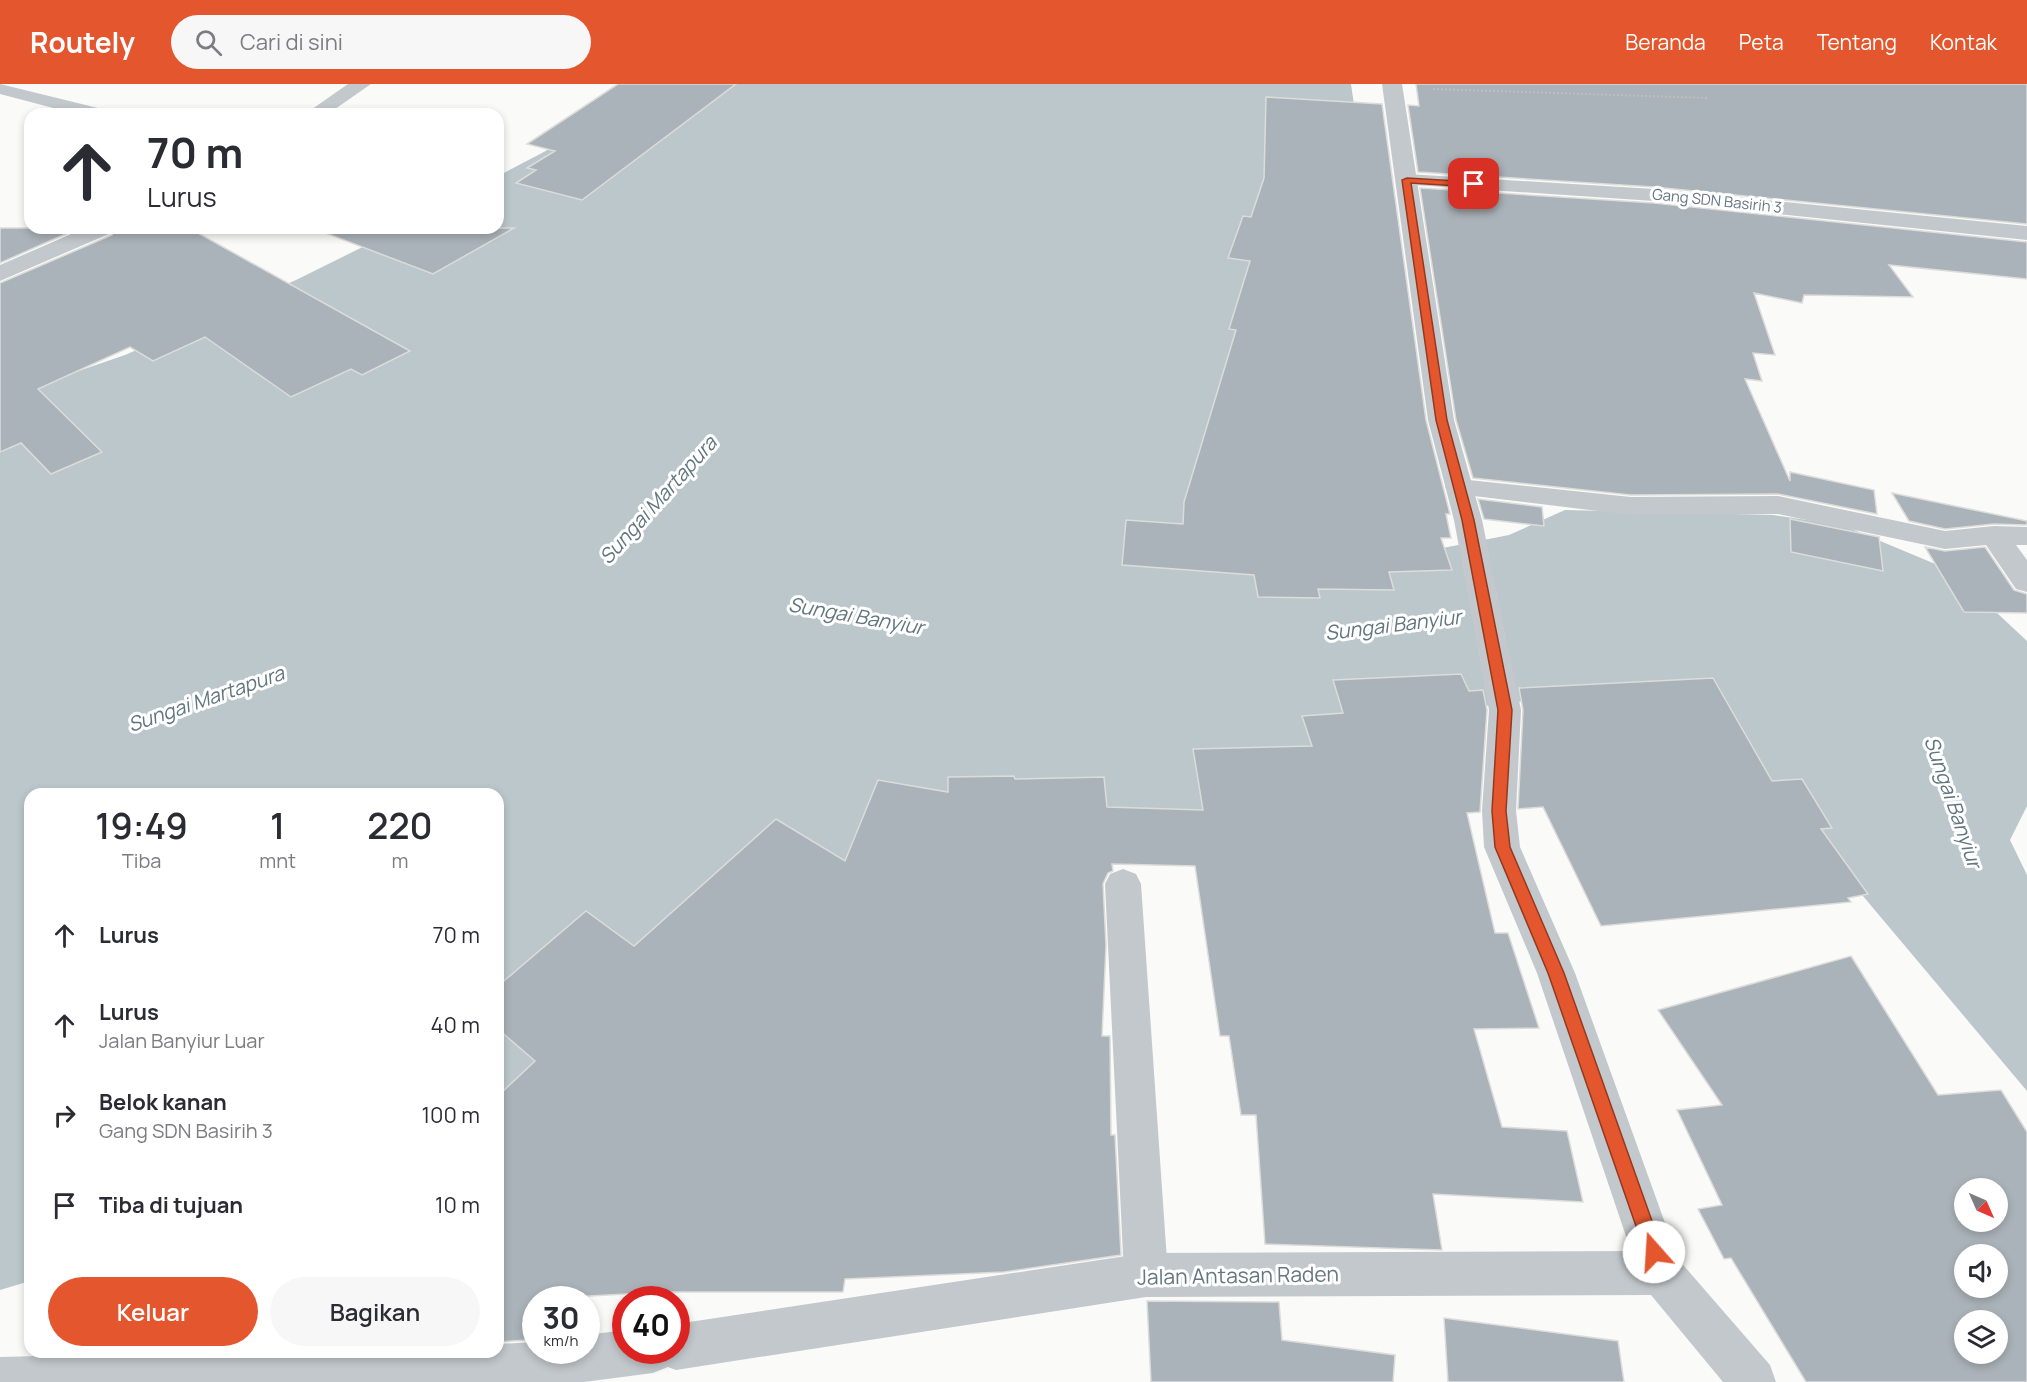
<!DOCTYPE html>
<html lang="id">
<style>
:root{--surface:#fff;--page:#f7f7f7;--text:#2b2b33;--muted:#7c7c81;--accent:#e4572e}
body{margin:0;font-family:Manrope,sans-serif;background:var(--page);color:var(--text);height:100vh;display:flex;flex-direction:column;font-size:22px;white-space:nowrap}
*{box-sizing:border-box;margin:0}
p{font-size:20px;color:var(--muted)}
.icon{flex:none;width:33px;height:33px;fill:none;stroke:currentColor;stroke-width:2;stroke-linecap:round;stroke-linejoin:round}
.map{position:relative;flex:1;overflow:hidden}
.side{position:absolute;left:24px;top:704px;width:480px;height:570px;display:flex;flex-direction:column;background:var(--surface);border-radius:18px;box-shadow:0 3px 9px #0003}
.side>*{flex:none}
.banner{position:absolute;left:24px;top:24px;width:480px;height:126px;border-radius:18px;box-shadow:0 3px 9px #0003;background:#fff;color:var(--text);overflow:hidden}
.needle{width:39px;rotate:135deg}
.controls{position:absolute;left:1954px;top:1094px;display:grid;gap:12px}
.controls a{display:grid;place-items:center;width:54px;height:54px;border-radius:50%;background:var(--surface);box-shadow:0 3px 9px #0003;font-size:30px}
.speed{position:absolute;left:522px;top:1202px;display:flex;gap:12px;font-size:30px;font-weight:700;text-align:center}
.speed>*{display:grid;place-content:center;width:78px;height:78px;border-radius:50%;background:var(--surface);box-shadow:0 3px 9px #0003;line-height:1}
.speed small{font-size:15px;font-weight:400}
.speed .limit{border:9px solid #d22;background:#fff;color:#111}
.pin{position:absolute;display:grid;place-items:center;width:51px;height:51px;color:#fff;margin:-26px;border-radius:12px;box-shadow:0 3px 9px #0006}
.me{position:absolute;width:66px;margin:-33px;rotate:341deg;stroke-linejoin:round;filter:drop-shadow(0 0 4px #0008)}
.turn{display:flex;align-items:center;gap:21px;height:126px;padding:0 24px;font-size:27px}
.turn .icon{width:78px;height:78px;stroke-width:2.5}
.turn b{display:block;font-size:42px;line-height:51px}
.eta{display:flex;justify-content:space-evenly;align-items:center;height:102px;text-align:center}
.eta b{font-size:36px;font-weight:600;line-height:42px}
.cta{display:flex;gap:12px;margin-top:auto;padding:12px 24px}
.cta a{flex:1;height:69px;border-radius:36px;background:var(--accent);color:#fff;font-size:24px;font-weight:600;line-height:69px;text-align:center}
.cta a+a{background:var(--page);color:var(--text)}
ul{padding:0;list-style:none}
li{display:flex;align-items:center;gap:18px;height:90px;padding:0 24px}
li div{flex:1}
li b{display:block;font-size:22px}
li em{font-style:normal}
header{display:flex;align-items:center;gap:36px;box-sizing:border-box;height:84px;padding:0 30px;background:var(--accent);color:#fff}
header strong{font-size:28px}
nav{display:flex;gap:33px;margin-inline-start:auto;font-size:21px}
.search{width:420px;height:54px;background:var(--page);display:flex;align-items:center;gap:15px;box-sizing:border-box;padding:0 21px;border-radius:33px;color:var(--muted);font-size:22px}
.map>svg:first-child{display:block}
.water{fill:#bbc7cb}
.building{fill:#aab3b9;stroke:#dcdcda;stroke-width:1.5;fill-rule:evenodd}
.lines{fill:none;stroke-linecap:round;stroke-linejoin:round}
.path{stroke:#bbbfc2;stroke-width:2;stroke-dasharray:2 2;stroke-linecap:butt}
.minor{fill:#c3c8cc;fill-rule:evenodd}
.tertiary{fill:#c3c8cc;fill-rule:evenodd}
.route{fill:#e4572e;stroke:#94391e;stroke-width:1.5}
.labels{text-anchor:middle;stroke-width:6;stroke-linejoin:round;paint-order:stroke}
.far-street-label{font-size:15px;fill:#657683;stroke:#fff}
.water-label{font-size:20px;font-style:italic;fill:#60757c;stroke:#fff}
.near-street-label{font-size:21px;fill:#657683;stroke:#fff}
</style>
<header>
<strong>Routely</strong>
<div class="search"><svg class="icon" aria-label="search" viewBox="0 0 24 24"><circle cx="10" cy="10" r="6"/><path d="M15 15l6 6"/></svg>Cari di sini</div>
<nav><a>Beranda</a><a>Peta</a><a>Tentang</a><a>Kontak</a></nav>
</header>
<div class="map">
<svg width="2027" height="1298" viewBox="0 0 2027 1298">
<rect width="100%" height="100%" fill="#fafaf8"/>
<!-- water -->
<path class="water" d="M636 0H1351L1364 90 1397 473 1509 451 1565 426 1773 431 1842 441 1952 487 2027 557V722L2010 756 2027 791V1007L1730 654 1587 609 1470 624 1212 751 1077 770 498 1079V710H30V1197L0 1206V314L125 271 296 196 401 144H498V92L559 60Z"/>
<!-- building -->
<path class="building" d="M618 0H736L582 116 516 99 536 86 527 84 555 67 527 60Z
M1416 0H2027V140L1654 103 1418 88 1408 21 1419 22Z
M1266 13 1382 20 1426 336 1450 430H1446L1451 454H1441L1452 486 1389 488 1394 506 1318 505 1320 514 1258 513 1254 491 1122 481 1126 436 1183 440 1184 418 1236 246 1229 245 1250 177 1228 174 1243 132 1251 133 1264 94Z
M1420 104 1654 119 2027 158V195L1889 181 1913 213 1804 211 1802 219 1754 209 1775 271 1753 269 1762 297 1745 295 1790 397V388L1874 406 1877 430 1778 410 1631 411 1473 394 1456 336Z
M0 144H79L0 179Z
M116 144H189L410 267 362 291 351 285 291 313 205 253 153 277 130 263 38 305 102 368 51 390 21 359 0 368V199L112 151Z
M324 144H514L433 190 323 148Z
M1892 409 2027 437V441L1994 440 1945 445 1909 437Z
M1478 415 1542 423 1544 442 1484 435Z
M1790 435 1879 453 1883 487 1791 468Z
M1925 463 1945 467 1985 463 2014 506 2027 510V529L1964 528Z
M1461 590 1469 607 1483 606 1487 626 1480 728 1467 729 1495 849H1508L1539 944 1474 945 1502 1043 1567 1047 1583 1118 1433 1110 1442 1166 1265 1160 1256 1031H1241L1229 952H1220L1195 782 1112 780 1113 787 1108 789 1103 800 1106 861 1102 952H1110L1111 1051H1115L1121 1171 1004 1188 845 1195 843 1208H661L537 1215 528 1256 498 1258V1012L535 977 498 945V902L586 827 634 862 776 735 845 777 878 696 948 708V693L1014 692 1015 695 1104 693 1107 723 1203 726 1193 665 1312 662 1302 632 1343 629 1333 596Z
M1713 594 1772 697 1802 695 1832 744 1821 745 1868 810 1848 814 1851 818 1601 842 1543 723 1518 725 1523 626 1519 604Z
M1851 872 1938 1011 2001 1006 2027 1048V1298H1806L1731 1174 1724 1175 1698 1125 1722 1121 1677 1026 1722 1021 1658 926ZM1965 1104H1998V1137H1965ZM1965 1170H1998V1203H1965ZM1965 1236H1998V1269H1965Z
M1147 1217 1279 1218 1282 1256 1395 1271 1393 1298H1151Z
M1444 1234 1618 1257 1624 1298H1448Z"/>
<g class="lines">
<!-- path -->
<path class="path" d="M1433 5 1707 14"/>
<!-- minor -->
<path class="minor" d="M0 0 106 26 109 30H76L0 10Z
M348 0H371L328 30H305Z
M1407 90 1654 105 2027 142V156L1654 117 1400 100 1396 96 1400 92Z
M85 144H114L111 149 0 197V181Z
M1459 395 1631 413 1778 412 1945 447 1994 442 2027 443V461H2016L2027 476V508L2016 505 1986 461 1945 465 1778 430 1631 431 1449 409 1445 403 1449 397Z
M1123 785 1136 790 1141 800 1168 1191 1162 1207 1146 1213 1130 1207 1124 1191 1105 800 1110 790Z"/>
<!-- tertiary -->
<path class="tertiary" d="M1382 0H1402L1454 336 1482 436 1521 626 1516 727 1520 763 1575 889 1678 1175 1770 1281 1776 1298H1723L1651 1211 1146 1213 676 1286 668 1283 653 1289 584 1298H0V1273L203 1268H498V1260L536 1258V1266H586V1251L626 1246V1266H676V1240L1146 1169 1631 1167 1537 889 1484 763 1482 727 1489 626 1454 436 1428 336Z"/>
</g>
<!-- route -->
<path class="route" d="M1407 94 1474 98 1478 100 1474 103 1411 99 1447 336 1474 436 1512 626 1506 727 1510 763 1564 889 1663 1168 1660 1174 1654 1177 1647 1174 1645 1168 1548 889 1495 763 1492 727 1498 626 1462 436 1436 336 1402 96Z"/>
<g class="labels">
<!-- far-street labels -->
<g class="far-street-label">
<text transform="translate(1717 117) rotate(6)" y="5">Gang SDN Basirih 3</text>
</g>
<!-- water labels -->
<g class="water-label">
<text transform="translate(658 416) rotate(-48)" y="7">Sungai Martapura</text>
<text transform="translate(856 532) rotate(10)" y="7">Sungai Banyiur</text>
<text transform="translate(1393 541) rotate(-7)" y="7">Sungai Banyiur</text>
<text transform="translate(206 615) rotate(-19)" y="7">Sungai Martapura</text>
<text transform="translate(1953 718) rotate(71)" y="7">Sungai Banyiur</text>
</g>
<!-- near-street labels -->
<g class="near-street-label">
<text transform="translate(1238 1192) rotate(-1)" y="7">Jalan Antasan Raden</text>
</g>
</g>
</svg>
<div class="controls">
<a><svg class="needle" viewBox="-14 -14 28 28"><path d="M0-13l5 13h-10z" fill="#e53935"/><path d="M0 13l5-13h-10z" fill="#7c7c81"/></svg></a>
<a><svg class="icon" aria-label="sound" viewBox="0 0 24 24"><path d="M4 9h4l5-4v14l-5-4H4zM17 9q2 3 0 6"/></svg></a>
<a><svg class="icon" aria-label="layers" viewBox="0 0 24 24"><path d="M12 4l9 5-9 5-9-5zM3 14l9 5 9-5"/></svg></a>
</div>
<div class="speed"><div>30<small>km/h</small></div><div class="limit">40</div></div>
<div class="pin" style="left:1474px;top:100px;background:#d93025"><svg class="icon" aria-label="arrive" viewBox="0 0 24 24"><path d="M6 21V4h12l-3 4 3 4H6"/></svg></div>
<svg class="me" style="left:1654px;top:1168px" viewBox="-20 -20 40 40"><circle r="19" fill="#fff"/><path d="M0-13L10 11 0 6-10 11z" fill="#e4572e"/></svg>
<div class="banner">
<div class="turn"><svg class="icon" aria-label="ahead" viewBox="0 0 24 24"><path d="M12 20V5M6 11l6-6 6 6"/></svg><div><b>70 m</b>Lurus</div></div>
</div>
<section class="side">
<div class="eta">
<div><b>19:49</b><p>Tiba</p></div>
<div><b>1</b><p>mnt</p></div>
<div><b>220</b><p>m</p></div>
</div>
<ul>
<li><svg class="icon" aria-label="ahead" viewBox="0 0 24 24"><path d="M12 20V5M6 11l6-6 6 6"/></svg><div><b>Lurus</b></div><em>70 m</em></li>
<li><svg class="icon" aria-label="ahead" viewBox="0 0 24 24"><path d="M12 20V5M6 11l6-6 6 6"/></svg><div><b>Lurus</b><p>Jalan Banyiur Luar</p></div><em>40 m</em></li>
<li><svg class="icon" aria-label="right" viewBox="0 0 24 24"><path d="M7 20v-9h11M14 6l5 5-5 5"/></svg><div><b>Belok kanan</b><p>Gang SDN Basirih 3</p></div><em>100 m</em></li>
<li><svg class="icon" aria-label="arrive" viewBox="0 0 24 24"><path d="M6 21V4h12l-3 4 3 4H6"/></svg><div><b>Tiba di tujuan</b></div><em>10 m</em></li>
</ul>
<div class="cta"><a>Keluar</a><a>Bagikan</a></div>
</section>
</div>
